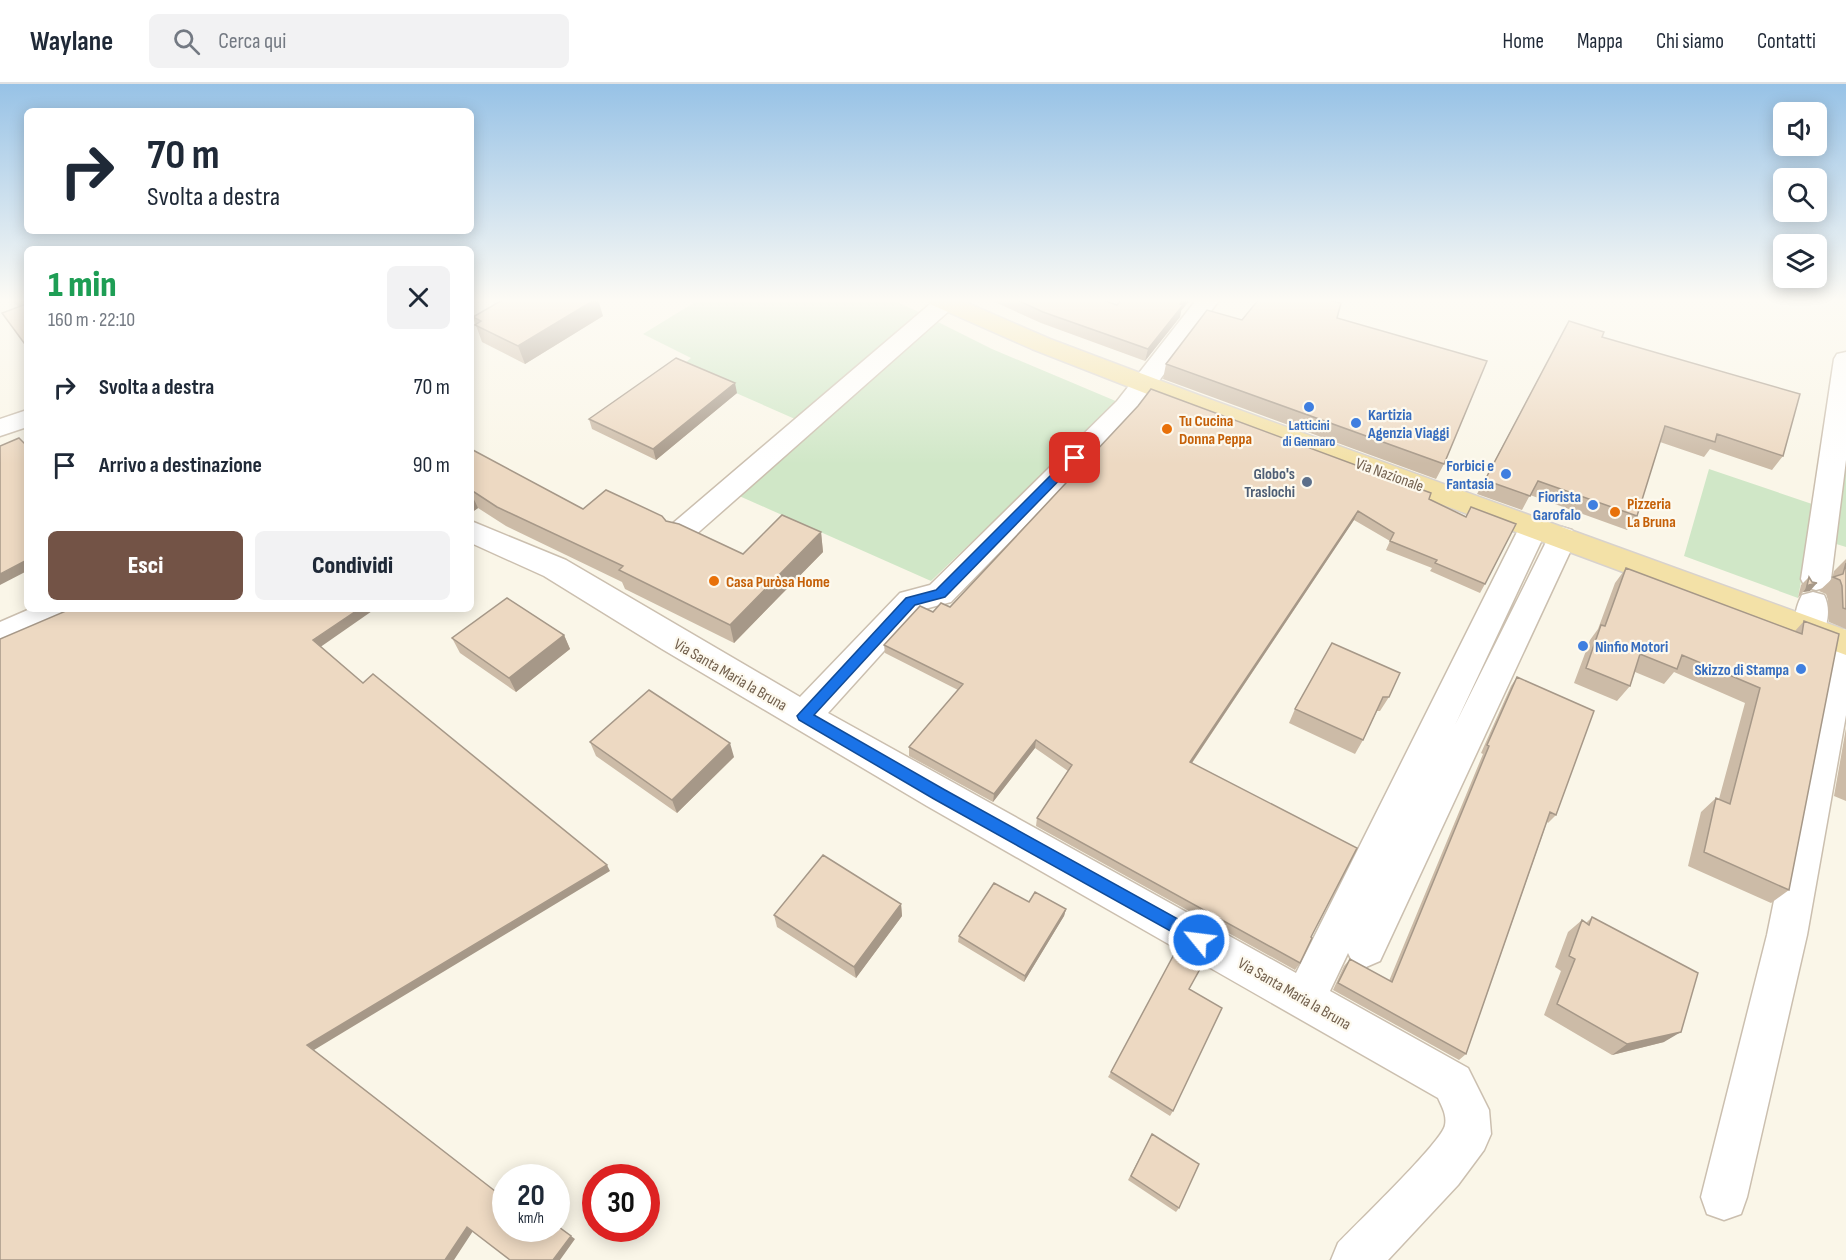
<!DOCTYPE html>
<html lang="it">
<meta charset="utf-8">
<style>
:root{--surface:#fff;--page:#f2f2f3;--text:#1f2937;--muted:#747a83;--line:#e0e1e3;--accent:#735346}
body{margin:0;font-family:"Sofia Sans Condensed",sans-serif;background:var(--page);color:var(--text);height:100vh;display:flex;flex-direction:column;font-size:22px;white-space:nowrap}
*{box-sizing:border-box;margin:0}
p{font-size:20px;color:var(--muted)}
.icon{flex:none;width:33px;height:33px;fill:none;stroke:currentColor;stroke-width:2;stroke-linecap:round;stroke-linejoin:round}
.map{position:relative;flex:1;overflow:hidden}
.drawer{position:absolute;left:24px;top:162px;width:450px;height:366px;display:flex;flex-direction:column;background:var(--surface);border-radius:9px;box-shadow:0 3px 15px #0003}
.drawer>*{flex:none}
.top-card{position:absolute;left:24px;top:24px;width:450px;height:126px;border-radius:9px;box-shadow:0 3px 15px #0003;background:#fff;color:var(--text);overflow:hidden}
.tools{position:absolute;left:1773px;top:18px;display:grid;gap:12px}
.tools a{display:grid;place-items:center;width:54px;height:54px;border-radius:9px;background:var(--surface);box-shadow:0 3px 15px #0003;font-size:30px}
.speed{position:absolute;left:492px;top:1080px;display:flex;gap:12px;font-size:30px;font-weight:700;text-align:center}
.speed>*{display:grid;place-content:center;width:78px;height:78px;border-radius:50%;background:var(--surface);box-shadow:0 3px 15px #0003;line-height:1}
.speed small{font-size:15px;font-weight:400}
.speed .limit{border:9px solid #d22;background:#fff;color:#111}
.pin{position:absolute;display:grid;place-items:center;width:51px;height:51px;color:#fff;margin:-26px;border-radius:12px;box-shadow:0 3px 9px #0006}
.me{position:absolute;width:66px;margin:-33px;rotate:299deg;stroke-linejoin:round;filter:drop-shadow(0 0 4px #0008)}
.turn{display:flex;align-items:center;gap:21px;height:126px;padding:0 24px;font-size:27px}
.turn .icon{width:78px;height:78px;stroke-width:2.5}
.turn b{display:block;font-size:42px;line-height:51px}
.round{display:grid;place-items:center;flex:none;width:63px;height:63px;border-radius:9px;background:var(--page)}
.overview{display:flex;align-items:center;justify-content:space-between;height:102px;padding:0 24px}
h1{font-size:36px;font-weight:800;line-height:45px;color:#1e9e55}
.button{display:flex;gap:12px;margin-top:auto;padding:12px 24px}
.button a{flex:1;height:69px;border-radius:9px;background:var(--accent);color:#fff;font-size:24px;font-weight:800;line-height:69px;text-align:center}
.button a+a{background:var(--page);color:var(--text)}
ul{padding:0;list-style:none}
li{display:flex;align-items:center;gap:18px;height:78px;padding:0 24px}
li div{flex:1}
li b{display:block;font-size:22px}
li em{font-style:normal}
header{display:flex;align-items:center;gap:36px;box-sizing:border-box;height:84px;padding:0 30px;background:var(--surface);border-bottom:2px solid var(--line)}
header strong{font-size:28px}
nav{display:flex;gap:33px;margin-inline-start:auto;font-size:21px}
.search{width:420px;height:54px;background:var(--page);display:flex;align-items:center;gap:15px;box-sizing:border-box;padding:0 21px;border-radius:9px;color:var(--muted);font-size:22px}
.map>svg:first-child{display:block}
.green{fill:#d0e7c7}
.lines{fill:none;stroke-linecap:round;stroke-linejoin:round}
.minor-casing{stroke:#cbbfaf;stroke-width:3}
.major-casing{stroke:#d8d2cd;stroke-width:3}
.minor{fill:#fff;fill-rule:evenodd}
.major{fill:#f3e1a7;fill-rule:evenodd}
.wall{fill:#ccbba7}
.shaded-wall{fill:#a69888}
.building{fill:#edd9c2;stroke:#a69888;stroke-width:1.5}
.route{fill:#1a73e8;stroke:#114b97;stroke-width:1.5}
.shop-dot{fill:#3f7fe0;stroke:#fdf9ee;stroke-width:2}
.food-dot{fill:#e8710a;stroke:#fdf9ee;stroke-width:2}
.service-dot{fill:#5c6f8a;stroke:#fdf9ee;stroke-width:2}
.labels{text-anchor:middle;stroke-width:4.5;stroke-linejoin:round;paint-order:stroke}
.far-shop-label{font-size:14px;font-weight:bold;fill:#366cbe;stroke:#fdf9ee}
.shop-label{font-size:16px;font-weight:bold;fill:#366cbe;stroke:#fdf9ee;text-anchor:end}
.food-label{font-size:16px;font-weight:bold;fill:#c56008;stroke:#fdf9ee;text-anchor:start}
.service-label{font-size:16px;font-weight:bold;fill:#4e5e75;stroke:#fdf9ee;text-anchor:end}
.street-label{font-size:16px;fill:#72604e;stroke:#fdf9ee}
</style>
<header>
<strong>Waylane</strong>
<div class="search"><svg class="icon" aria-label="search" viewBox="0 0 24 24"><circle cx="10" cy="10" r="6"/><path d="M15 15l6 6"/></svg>Cerca qui</div>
<nav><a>Home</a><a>Mappa</a><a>Chi siamo</a><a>Contatti</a></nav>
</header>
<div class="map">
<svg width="1846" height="1176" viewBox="0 0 1846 1176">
<rect width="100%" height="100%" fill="#faf6e8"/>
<!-- green -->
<path class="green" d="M700 215H891L921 229 795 335 679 284 691 274 643 250Z
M936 237 992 265 1118 318 931 497 737 411Z
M1846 340V463L1833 459Z
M1709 385 1815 421 1798 514 1684 472Z"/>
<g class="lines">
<defs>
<path id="minor" d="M936 215H955L958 219 692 454 682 457 672 454 667 447 672 440Z
M1197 215H1220L1135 329 951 518 921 526 828 629 1296 889 1523 436 1533 433 1543 436 1548 443 1455 641 1552 446 1562 443 1572 446 1577 453 1380 877 1366 883 1352 877 1348 869 1330 907 1468 984 1489 1026 1491 1050 1484 1066 1458 1101 1388 1176H1331L1338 1159C1355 1141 1443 1057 1445 1041 1447 1031 1442 1023 1438 1014L927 722 662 565 544 492 471 459V437L566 476 800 613 900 509 930 501 1117 317Z
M1846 268V376L1831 495 1827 503 1816 506 1805 503 1801 495 1834 275 1837 270Z
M27 326V343L0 352V335Z
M1813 508 1824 511C1831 524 1828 541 1821 553L1810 557 1799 553C1792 541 1795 524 1802 511Z
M30 525H77L72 533 0 563V538Z
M1843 545 1846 546V631L1807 851 1747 1113 1741 1130 1724 1136 1707 1130 1701 1113 1767 851 1827 557 1832 548Z"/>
<path id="major" d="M927 215H958L1050 255 1201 312 1846 546V571L1183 324 1032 265 930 220Z"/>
</defs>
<!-- minor casing -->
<use href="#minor" class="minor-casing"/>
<!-- major casing -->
<use href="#major" class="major-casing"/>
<!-- minor -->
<use href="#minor" class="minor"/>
<!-- major -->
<use href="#major" class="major"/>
</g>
<!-- wall -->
<path class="wall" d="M9 215H27V263L19 223Z
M988 215H1100L1117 221 1181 227 1180 233 1145 277 1041 239Z
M603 232 525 280 482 258 473 233Z
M1337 234 1444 380 1436 395 1163 295 1166 280 1242 236Z
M1569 237 1602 253 1783 372 1772 386 1710 365 1704 373 1660 358 1637 432 1627 446 1530 411 1522 426 1477 410Z
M737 309 656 376 592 345 589 335Z
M1138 322 1429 415 1485 500 1480 509 1430 487 1432 484 1386 466 1390 457 1354 436 1192 679 1311 853 1300 879 1295 886 1036 742 1037 734 1068 687 1035 664 993 718 909 672V663L958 606 885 569 884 561 933 528 950 523Z
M471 365 583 425 666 437 743 470 821 448 823 468 734 559 625 505 622 498 506 442 478 424 471 429Z
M1846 475V545L1829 538 1828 516 1826 510 1819 507 1832 495 1834 487Z
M1626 484 1795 547 1804 537 1789 806 1771 819 1688 782 1701 728 1716 714 1719 715 1745 619 1674 588 1664 600 1635 588 1630 602 1617 617 1574 599 1590 556 1598 545 1615 499Z
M1809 493 1810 507 1803 508 1798 514 1801 501Z
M564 551 570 565 516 608 460 569 452 554Z
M1332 559 1389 613 1380 627H1377L1363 656 1355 670 1289 639 1295 625Z
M1517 593 1556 731 1548 739 1547 738 1466 970 1459 976 1333 906 1344 882 1350 875 1389 897 1483 670 1481 669 1511 602Z
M1846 644V717L1834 712Z
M590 658 734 673 677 729 596 672Z
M1029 818 1066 825 1064 832 1024 898 958 858 959 852Z
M901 820 902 832 856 894 777 843 774 831Z
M1592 833 1664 958 1612 971 1544 931 1561 887 1555 883 1568 848 1582 836 1586 839Z
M1111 988 1173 1027 1170 1032 1108 993Z
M1152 1050 1179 1124 1176 1128 1128 1096Z"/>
<!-- shaded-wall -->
<path class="shaded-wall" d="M596 215H598L603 232 525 280 518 262Z
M1184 215H1191L1181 227 1180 233 1145 277 1148 265Z
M735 299 737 309 656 376 653 365Z
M471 409 478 424 471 429Z
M1358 427 1354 436 1187 686 1190 678Z
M821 448 823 468 734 559 730 541Z
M27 476V487L0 501V490Z
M1817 499 1810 507 1803 508 1809 501Z
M359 525H375L319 564 313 556Z
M564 551 570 565 516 608 509 594Z
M1036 656 1035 664 993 718 994 710Z
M730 659 734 673 677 729 672 716Z
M607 781 610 787 314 966 307 961Z
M901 820 902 832 856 894 854 883Z
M1066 825 1064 832 1024 898 1025 892Z
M1681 948 1664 958 1612 971 1627 960Z
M467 1143 473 1147 454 1176H445Z
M571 1152 575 1155 560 1176H553Z"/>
<!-- building -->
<path class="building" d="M19 215H27V263L2 229 26 220Z
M504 215H596L518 262 475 241 481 237 473 233Z
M1015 215H1100L1117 221 1122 215H1184L1180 220 1183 221 1148 265 1043 228Z
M1259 215H1322L1341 219 1337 234 1487 277 1444 380 1166 280 1207 226 1242 236Z
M1569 237 1604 248 1602 253 1800 310 1783 372 1717 350 1715 358 1665 342 1637 432 1538 397 1530 412 1485 396Z
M676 274 735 299 653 365 589 335Z
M1151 305 1431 409 1429 415 1466 433 1471 423 1516 440 1485 500 1435 479 1437 476 1390 457 1394 449 1358 427 1190 678 1357 764 1311 853 1312 854 1300 879 1037 734 1072 681 1036 656 994 710 909 663 963 600 884 561 920 522 933 528 941 519 950 523 1138 322Z
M19 354 27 362V476L0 490V362Z
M471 365 583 425 606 406 662 432 666 437 679 440 743 470 782 431 821 448 730 541 619 486 623 482 497 423 471 406Z
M1846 479V525L1843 524 1842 502 1840 496 1833 493 1843 490Z
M1626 484 1802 550 1804 537 1839 550 1789 806 1704 768 1716 714 1730 720 1760 604 1682 571 1677 585 1640 570 1630 602 1586 584 1601 541 1605 542Z
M1809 493 1812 498 1817 499 1809 501 1806 506Z
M507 514 564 551 509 594 452 554Z
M67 525H359L313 556 363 599 373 590 607 781 307 961 495 1107 501 1099 506 1102V1144H556V1141L571 1152 553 1176H510L467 1143 445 1176H0V555L66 527Z
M1332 559 1400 589 1389 613H1383L1363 656 1295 625Z
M1517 593 1594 627 1556 731 1550 728 1466 970 1338 899 1350 875 1392 898 1489 662 1487 661Z
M649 606 730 659 672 716 590 658Z
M823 771 901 820 854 883 774 831Z
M994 799 1029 818 1035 808 1066 825 1025 892 959 852Z
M1592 833 1698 889 1681 948 1627 960 1557 920 1575 875 1569 872 1582 836 1589 841Z
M1179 861 1205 876 1189 905 1222 924 1173 1027 1111 988Z
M1152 1050 1199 1080 1179 1124 1131 1092Z"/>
<!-- sky -->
<linearGradient id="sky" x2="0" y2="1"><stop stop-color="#97c2e6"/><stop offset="0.57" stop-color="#fdfbf5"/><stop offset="1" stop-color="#fdfbf5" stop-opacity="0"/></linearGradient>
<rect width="1846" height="380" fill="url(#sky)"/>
<!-- route -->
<path class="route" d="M1075 370 1079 371V376L945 513 915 521 814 631 945 706 1205 850 1208 856 1205 861 1199 863 934 715 799 636 797 632 906 514 936 506 1071 371Z"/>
<!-- markers -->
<g class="shop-dot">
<circle cx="1309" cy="323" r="6"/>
<circle cx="1356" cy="339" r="6"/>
<circle cx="1506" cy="390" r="6"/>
<circle cx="1593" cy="421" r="6"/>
<circle cx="1583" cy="562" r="6"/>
<circle cx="1801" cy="585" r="6"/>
</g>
<g class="food-dot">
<circle cx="1167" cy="345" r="6"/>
<circle cx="1615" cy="428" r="6"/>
<circle cx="714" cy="497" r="6"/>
</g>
<circle class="service-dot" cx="1307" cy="398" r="6"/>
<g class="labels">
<!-- far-shop labels -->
<g class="far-shop-label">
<text x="1309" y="346">Latticini<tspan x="1309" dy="16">di Gennaro</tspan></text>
</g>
<!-- shop labels -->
<g class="shop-label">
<text x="1368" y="336" text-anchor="start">Kartizia<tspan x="1368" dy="18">Agenzia Viaggi</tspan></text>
<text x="1494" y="387">Forbici e<tspan x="1494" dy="18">Fantasia</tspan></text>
<text x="1581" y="418">Fiorista<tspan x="1581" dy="18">Garofalo</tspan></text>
<text x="1595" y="568" text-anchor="start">Ninfio Motori</text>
<text x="1789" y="591">Skizzo di Stampa</text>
</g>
<!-- food labels -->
<g class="food-label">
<text x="1179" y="342">Tu Cucina<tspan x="1179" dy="18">Donna Peppa</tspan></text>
<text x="1627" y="425">Pizzeria<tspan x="1627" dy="18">La Bruna</tspan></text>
<text x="726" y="503">Casa Puròsa Home</text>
</g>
<!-- service labels -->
<g class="service-label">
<text x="1295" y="395">Globo's<tspan x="1295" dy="18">Traslochi</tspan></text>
</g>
<!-- street labels -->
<g class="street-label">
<text transform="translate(1390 390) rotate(20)" y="6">Via Nazionale</text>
<text transform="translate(731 590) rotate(30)" y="6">Via Santa Maria la Bruna</text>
<text transform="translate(1295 909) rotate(30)" y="6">Via Santa Maria la Bruna</text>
</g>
</g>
</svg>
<div class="tools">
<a><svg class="icon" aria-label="sound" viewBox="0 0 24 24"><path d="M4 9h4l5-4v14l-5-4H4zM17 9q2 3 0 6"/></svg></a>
<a><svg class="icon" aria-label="search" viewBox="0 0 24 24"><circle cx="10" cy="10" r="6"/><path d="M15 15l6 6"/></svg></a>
<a><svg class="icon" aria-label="layers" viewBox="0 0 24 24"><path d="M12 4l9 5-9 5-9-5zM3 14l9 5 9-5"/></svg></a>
</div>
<div class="speed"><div>20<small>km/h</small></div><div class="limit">30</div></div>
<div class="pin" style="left:1075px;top:374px;background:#d93025"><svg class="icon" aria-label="arrive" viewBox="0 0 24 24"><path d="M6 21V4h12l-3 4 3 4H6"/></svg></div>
<svg class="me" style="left:1199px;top:856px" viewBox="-20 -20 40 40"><circle r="17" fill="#1a73e8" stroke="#fff" stroke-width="3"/><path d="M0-11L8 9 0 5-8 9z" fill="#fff"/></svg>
<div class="top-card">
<div class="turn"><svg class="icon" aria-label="right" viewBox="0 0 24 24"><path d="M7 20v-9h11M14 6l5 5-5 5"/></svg><div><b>70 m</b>Svolta a destra</div></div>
</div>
<section class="drawer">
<div class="overview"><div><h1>1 min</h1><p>160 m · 22:10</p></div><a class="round"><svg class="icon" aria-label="close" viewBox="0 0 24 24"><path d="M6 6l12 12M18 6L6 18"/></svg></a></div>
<ul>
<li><svg class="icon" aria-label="right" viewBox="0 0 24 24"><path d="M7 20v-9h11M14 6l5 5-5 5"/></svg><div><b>Svolta a destra</b></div><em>70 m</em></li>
<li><svg class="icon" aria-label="arrive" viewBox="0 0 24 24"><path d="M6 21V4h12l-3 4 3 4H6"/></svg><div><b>Arrivo a destinazione</b></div><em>90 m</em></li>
</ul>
<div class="button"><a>Esci</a><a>Condividi</a></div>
</section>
</div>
